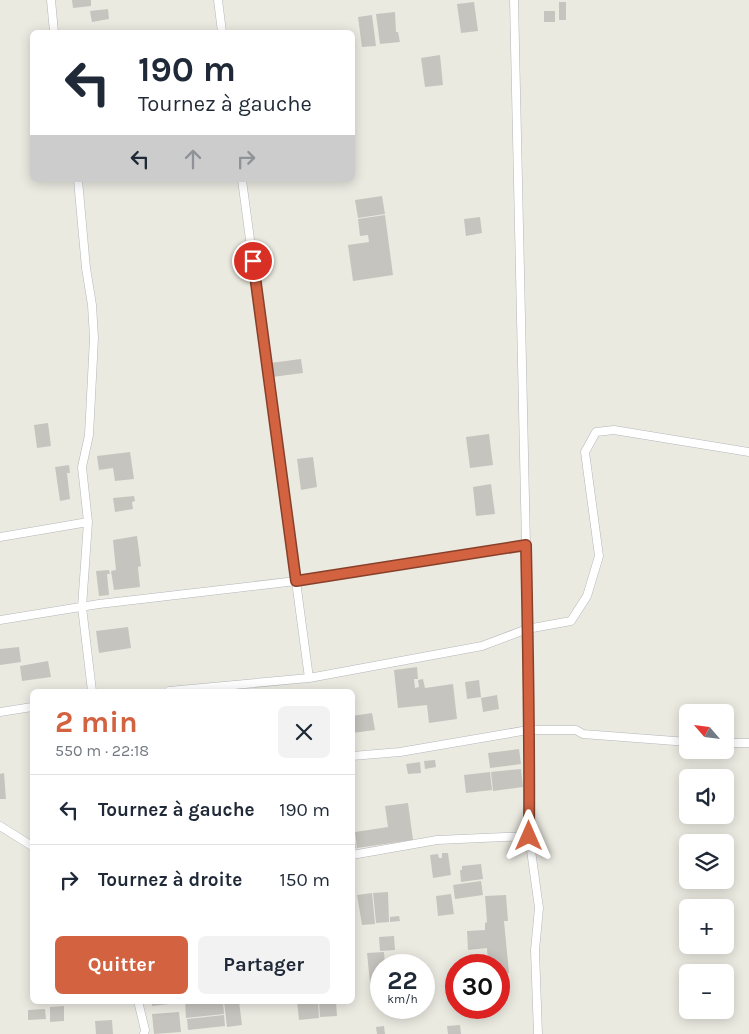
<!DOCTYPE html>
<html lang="fr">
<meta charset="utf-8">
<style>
:root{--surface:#fff;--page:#f2f2f3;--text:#1f2937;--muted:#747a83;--line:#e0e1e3;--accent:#d26240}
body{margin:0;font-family:Karla,sans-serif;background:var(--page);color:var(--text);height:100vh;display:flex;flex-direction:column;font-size:19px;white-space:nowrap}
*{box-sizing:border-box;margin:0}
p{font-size:16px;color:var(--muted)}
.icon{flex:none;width:28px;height:28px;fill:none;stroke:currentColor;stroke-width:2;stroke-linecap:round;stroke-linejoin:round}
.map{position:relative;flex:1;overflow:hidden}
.sheet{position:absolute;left:30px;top:689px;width:325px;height:315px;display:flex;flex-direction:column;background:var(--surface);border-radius:8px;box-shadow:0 2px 12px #0003}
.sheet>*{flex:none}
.banner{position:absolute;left:30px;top:30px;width:325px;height:152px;border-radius:8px;box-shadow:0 2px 12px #0003;background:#fff;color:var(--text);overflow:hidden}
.needle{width:32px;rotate:298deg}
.fabs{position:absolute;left:679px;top:704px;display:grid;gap:10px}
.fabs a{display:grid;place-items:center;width:55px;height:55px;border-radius:8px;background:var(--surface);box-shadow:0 2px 12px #0003;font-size:25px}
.speed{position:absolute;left:370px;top:954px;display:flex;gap:10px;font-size:25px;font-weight:700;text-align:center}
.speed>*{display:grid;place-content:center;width:65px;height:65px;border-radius:50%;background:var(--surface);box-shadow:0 2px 12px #0003;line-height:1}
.speed small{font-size:12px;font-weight:400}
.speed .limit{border:8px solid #d22;background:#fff;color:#111}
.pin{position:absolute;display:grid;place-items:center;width:42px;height:42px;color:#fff;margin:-21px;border:2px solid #fff;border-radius:50%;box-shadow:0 1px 5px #0007}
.me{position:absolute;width:55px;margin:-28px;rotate:0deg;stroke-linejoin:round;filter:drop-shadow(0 0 4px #0008)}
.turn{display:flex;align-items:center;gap:18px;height:105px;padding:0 25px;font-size:22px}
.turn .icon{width:65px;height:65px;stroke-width:2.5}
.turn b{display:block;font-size:35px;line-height:42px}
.lanes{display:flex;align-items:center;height:48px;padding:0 25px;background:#0003;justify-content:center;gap:25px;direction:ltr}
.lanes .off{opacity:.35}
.round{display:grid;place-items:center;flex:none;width:52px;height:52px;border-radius:8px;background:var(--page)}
.overview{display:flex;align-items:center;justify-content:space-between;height:85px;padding:0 25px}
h1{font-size:30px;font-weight:700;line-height:38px;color:var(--accent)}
.button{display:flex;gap:10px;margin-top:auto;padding:10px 25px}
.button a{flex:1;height:58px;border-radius:8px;background:var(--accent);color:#fff;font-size:20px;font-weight:700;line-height:58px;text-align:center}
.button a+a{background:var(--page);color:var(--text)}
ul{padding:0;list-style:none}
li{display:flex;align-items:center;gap:15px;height:70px;padding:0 25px;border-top:1px solid var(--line)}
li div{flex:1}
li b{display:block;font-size:19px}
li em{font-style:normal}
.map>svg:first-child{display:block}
.building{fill:#c6c4be}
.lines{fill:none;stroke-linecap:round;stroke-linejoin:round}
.street-casing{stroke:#b4b6ba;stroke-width:9}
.street{stroke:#fff;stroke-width:8}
.route-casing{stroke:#88402a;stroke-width:12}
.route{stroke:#d26240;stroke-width:9}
</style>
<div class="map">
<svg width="749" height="1034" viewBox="0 0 749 1034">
<rect width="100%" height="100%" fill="#ebeae1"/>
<!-- building -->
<path class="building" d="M72 0H91V6L73 8Z
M474 2 478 31 461 33 457 4Z
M559 2H566V20H559Z
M108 9 109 19 92 22 90 11Z
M544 11H555V22H544Z
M395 12 396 32H398L400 42 380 44 376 14Z
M372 15 376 46 362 47 358 17Z
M440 55 443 85 425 87 421 58Z
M382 196 385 214 358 218 355 200Z
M385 215 393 275 353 281 348 245 369 242 368 235 360 236 358 219Z
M480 217 482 233 466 236 464 219Z
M301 359 303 373 272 377 270 363Z
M48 423 51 446 37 448 34 425Z
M489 434 493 465 470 468 466 437Z
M130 452 134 479 115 481 113 468 99 470 97 456Z
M313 457 317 487 301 490 297 459Z
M69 465 70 473H67L70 499 60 501 55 467Z
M491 484 495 514 476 516 473 487Z
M134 496 135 501 132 502 133 509 115 512 113 498Z
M137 536 141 566 138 567 140 587 114 590 111 571 116 570 113 540Z
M109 570 110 574H107L109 595 99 596 96 571Z
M128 627 131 648 99 653 96 631Z
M19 647 21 662 0 665V649Z
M48 661 51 677 22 681 20 666Z
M417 667 418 679H414L415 688 419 687 418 680 423 679 425 688 453 684 457 719 429 723 427 705 398 708 394 670Z
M479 680 481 697 467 699 465 682Z
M497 695 499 709 483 712 481 698Z
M372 713 375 730 352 733V716Z
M519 749 521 764 490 768 488 753Z
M435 760 436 767 425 769 424 761Z
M420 762 421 773 408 774 406 764Z
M521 769 523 787 493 791 491 772Z
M490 772 492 790 466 793 464 775Z
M4 773 6 799H0V774Z
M408 803 413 840 357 848 355 832 388 827 385 806Z
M352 836H354L356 848 352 849Z
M442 853H448L451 875 433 878 430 855 438 854 439 858H442Z
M481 864 483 879 461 882 460 870H462V866Z
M481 881 483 895 455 899 453 885Z
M388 892 389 922 376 923 373 893Z
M372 893 375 924 362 925 357 895Z
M451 894 454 914 438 916 436 896Z
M506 895 508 921H504L509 973H499V965H488L487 948 468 950 467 931 485 930V923L487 922 485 896Z
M399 916 400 921 390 922V917Z
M394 936 395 950 380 951 379 937Z
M384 952 385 965H381V982L370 983 367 953Z
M446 978H456V1001L448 1002Z
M152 1001H178V1003L152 1006Z
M185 1001H223L224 1014 186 1018Z
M224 1001H239L242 1025 227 1027Z
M297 1001H318L319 1018 299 1020Z
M319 1001H336L337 1016 320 1017Z
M64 1006V1021L50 1022V1007Z
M45 1009 46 1019 28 1020V1010Z
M179 1012 181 1032 154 1034 152 1014Z
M224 1015 225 1026 188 1030 187 1019Z
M112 1020 113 1034H96L95 1021Z
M460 1025 461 1034H448L447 1026Z
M384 1026 385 1034H377L376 1027Z"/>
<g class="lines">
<defs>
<path id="street" d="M51 0 54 32
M218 0 222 32
M514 0 526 545 528 730 530 765 529 836 539 908 535 950 538 1034
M78 180 86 268 92 305 94 338 89 435 82 467 88 522 82 607 92 691
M242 180 309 678
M0 537 88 522
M0 620 99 604 296 581 526 545
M169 691 309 678 482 646 527 629 571 621 587 596 599 556 585 452 596 432 614 430 749 452
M0 712 32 707
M725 743H749
M352 756 400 752 528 730H576L583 734 688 742
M0 826 32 846
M352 855 437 840 529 836
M138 1001 145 1030 144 1034"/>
</defs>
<!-- street casing -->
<use href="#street" class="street-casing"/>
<!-- street -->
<use href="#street" class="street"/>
</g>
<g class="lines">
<defs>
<path id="route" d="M253 261 296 581 526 545C528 642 530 739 529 836"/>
</defs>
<!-- route casing -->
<use href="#route" class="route-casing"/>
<!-- route -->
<use href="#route" class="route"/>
</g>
</svg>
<div class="fabs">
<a><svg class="needle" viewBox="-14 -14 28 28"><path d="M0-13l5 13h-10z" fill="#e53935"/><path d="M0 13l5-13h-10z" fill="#747a83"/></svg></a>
<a><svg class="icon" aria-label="sound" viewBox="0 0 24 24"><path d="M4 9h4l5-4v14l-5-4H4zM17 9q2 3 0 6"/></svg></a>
<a><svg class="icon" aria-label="layers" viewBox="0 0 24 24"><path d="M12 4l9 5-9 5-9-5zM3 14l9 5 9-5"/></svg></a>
<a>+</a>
<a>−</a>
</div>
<div class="speed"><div>22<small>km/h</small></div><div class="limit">30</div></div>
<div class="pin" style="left:253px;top:261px;background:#d93025"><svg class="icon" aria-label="arrive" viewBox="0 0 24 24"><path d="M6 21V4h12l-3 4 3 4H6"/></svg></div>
<svg class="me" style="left:529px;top:836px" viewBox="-20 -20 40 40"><path d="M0-17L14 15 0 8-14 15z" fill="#d26240" stroke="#fff" stroke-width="4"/></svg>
<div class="banner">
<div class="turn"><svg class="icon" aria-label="left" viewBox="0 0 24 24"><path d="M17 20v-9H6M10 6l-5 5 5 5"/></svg><div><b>190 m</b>Tournez à gauche</div></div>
<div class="lanes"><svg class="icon" aria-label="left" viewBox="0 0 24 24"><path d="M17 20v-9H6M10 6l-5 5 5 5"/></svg><svg class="icon off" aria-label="ahead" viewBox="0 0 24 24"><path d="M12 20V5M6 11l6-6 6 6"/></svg><svg class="icon off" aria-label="right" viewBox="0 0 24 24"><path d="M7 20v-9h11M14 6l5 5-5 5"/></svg></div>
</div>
<section class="sheet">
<div class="overview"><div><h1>2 min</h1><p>550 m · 22:18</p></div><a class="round"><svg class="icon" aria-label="close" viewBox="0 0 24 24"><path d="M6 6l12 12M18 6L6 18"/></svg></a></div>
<ul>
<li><svg class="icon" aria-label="left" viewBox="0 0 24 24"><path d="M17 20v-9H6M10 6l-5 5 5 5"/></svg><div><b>Tournez à gauche</b></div><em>190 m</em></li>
<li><svg class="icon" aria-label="right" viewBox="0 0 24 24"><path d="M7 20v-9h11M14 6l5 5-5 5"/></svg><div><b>Tournez à droite</b></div><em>150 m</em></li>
</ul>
<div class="button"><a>Quitter</a><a>Partager</a></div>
</section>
</div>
